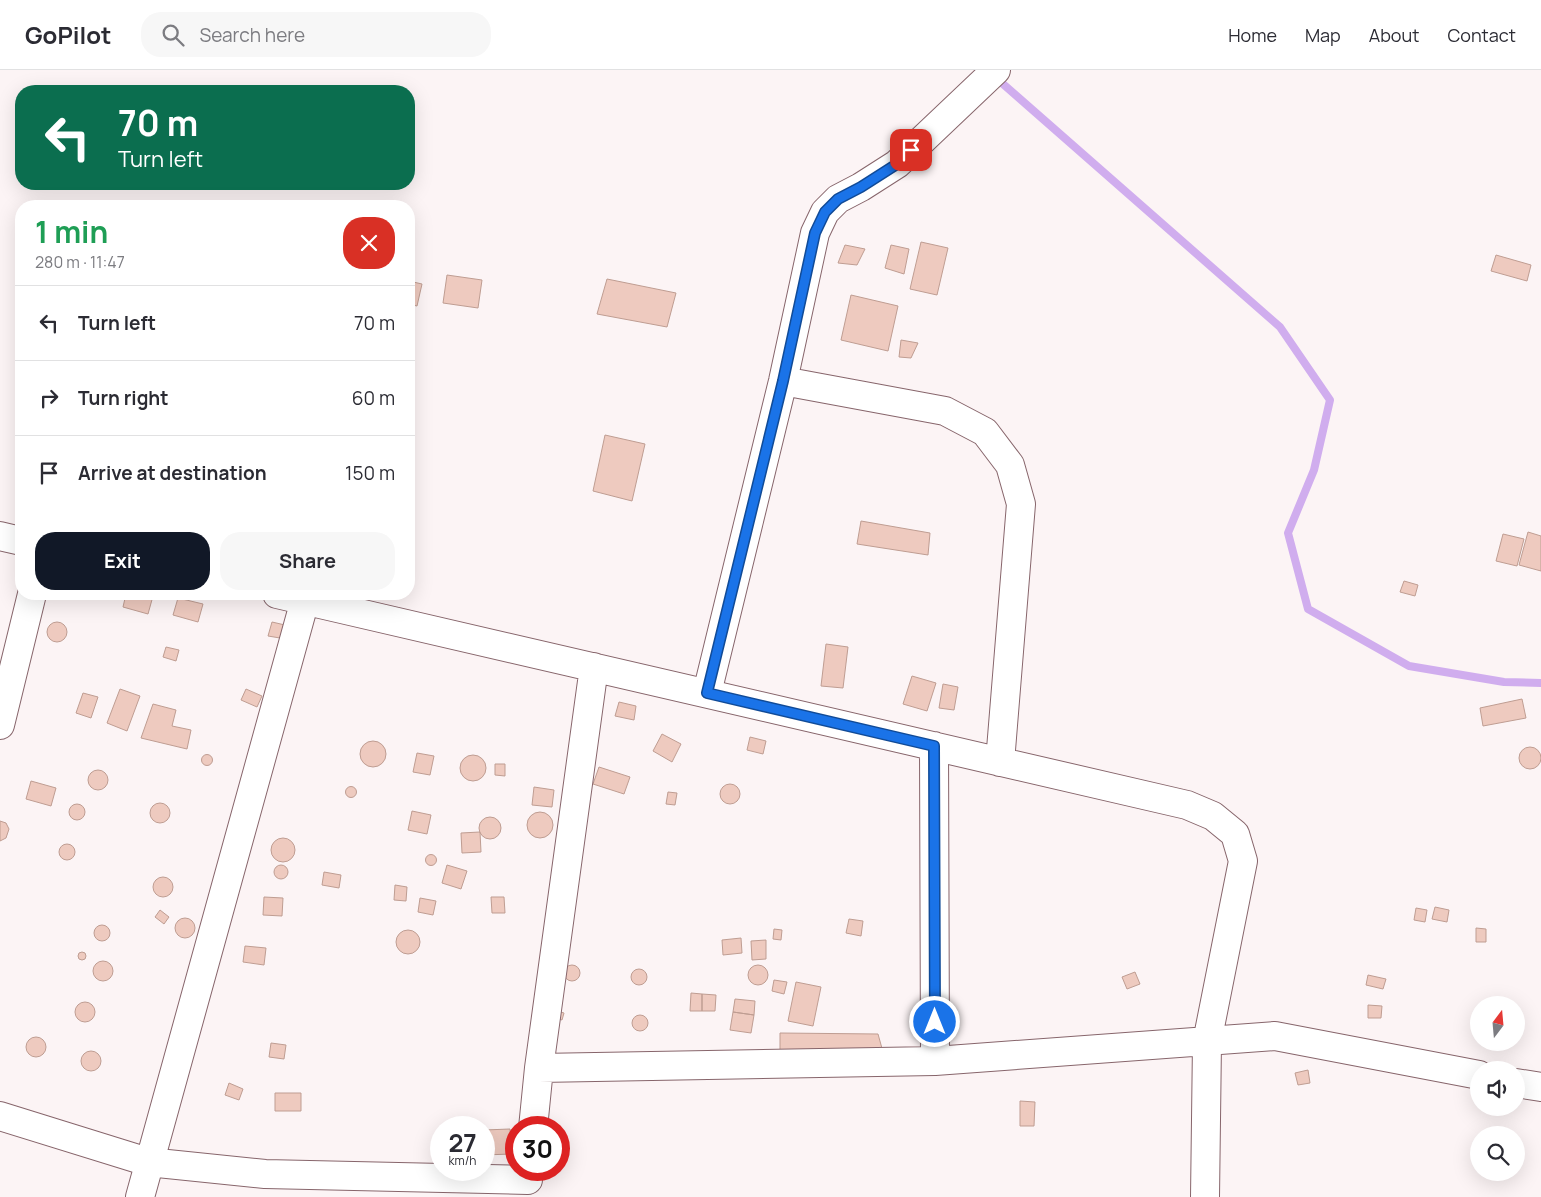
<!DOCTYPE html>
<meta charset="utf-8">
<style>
:root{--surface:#fff;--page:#f7f7f7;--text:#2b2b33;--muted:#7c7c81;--line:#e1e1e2;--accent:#111827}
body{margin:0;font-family:Manrope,sans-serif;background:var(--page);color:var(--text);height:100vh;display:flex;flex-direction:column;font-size:19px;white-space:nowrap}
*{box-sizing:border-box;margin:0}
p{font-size:16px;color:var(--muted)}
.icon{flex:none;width:28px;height:28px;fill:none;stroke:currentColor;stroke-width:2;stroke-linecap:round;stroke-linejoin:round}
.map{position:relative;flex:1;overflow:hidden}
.details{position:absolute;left:15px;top:130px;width:400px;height:400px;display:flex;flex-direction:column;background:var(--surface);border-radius:20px;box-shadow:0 5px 20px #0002}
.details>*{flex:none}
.top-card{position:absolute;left:15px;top:15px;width:400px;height:105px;border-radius:20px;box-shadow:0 5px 20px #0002;background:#0b6e4f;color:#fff;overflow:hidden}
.needle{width:32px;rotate:16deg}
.controls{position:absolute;left:1470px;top:926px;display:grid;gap:10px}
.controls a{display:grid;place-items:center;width:55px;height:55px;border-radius:50%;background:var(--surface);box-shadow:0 5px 20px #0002;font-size:25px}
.speed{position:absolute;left:430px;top:1046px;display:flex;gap:10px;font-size:25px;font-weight:700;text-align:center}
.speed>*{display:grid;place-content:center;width:65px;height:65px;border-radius:50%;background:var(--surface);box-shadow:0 5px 20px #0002;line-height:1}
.speed small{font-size:12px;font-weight:400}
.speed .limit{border:8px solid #d22;background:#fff;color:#111}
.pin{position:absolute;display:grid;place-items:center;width:42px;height:42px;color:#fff;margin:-21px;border-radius:10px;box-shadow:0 2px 8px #0006}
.me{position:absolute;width:55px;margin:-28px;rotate:0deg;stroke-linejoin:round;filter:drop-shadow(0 0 4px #0008)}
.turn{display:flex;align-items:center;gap:18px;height:105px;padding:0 20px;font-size:22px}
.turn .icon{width:65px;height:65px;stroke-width:2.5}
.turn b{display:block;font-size:35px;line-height:42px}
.round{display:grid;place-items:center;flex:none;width:52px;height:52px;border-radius:20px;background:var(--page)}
.summary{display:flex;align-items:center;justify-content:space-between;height:85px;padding:0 20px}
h1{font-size:30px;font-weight:700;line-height:38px;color:#1e9e55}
.button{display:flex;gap:10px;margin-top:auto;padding:10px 20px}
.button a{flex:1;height:58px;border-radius:20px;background:var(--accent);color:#fff;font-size:20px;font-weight:700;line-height:58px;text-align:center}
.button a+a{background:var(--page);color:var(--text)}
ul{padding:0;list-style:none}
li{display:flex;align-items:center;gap:15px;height:75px;padding:0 20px;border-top:1px solid var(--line)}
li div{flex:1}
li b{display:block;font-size:19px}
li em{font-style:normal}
header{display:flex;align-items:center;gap:30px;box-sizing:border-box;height:70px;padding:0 25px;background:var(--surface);border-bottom:1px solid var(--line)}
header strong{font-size:24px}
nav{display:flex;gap:28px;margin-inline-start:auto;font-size:18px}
.search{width:350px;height:45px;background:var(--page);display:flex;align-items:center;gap:12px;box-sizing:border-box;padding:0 18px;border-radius:20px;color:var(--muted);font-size:19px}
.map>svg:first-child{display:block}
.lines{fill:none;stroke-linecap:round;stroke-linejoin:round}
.stream{stroke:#d0adee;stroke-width:8}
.building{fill:#eecabf;stroke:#bf9d92}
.minor-casing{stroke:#87656b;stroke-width:30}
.minor{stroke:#fff;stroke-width:28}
.route-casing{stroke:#114b97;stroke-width:12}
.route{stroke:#1a73e8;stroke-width:9}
</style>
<header>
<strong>GoPilot</strong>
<div class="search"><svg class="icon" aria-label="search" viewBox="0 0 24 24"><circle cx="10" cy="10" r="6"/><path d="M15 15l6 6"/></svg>Search here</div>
<nav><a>Home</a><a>Map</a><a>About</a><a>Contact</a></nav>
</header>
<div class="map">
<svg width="1541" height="1127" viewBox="0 0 1541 1127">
<rect width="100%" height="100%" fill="#fcf4f5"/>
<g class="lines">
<!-- stream -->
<path class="stream" d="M995 7 1280 257 1330 330 1314 400 1288 463 1308 539 1409 596 1504 612 1541 613"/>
</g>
<!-- building -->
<path class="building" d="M921 172 948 178 937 225 910 219Z
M845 175 865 179 857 195 838 193Z
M891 175 909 179 904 204 885 198Z
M1496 185 1531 195 1527 211 1491 201Z
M447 205 482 210 478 238 443 233Z
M607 209 676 223 667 257 597 244Z
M409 211 422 214 417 236 409 234Z
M851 225 898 236 888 281 841 270Z
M901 270 918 273 911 288 899 287Z
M605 365 645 374 632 431 593 421Z
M861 451 930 463 928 485 857 474Z
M1528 462 1541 466V501L1519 495Z
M1503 464 1524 469 1517 496 1496 491Z
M1404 511 1418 515 1415 526 1400 522Z
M126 524H145L153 526 148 544 123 537Z
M178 528 203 534 198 552 173 545Z
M47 562a10 10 0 1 1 20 0a10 10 0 1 1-20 0Z
M272 552 285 555 280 568 268 566Z
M826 574 848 577 843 618 821 616Z
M166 577 179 580 176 591 163 587Z
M912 606 936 613 927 641 903 634Z
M943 614 958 617 954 640 939 638Z
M120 619 140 626 127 661 107 653Z
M246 619 262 626 257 637 241 630Z
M83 623 98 627 91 648 76 643Z
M1522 629 1526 648 1483 656 1480 638Z
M619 632 636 636 634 650 615 646Z
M153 634 176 640 172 656 191 660 187 679 141 668Z
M662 664 681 674 672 692 653 681Z
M750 667 766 671 763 684 747 680Z
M360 684a13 13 0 1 1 26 0a13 13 0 1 1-26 0Z
M1519 688a11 11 0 1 1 22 0a11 11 0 1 1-22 0Z
M417 683 434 686 430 705 413 702Z
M201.5 690a5.5 5.5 0 1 1 11 0a5.5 5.5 0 1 1-11 0Z
M460 698a13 13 0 1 1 26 0a13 13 0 1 1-26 0Z
M495 694H505V706L495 705Z
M599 697 630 707 624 724 593 714Z
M88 710a10 10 0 1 1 20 0a10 10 0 1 1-20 0Z
M31 711 56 718 51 736 26 729Z
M720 724a10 10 0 1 1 20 0a10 10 0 1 1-20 0Z
M345.5 722a5.5 5.5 0 1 1 11 0a5.5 5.5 0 1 1-11 0Z
M534 717 554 720 552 737 532 735Z
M668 722 677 723 675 735 666 734Z
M150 743a10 10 0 1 1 20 0a10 10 0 1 1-20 0Z
M69 742a8 8 0 1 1 16 0a8 8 0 1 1-16 0Z
M412 741 431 745 427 764 408 760Z
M527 755a13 13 0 1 1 26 0a13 13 0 1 1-26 0Z
M479 758a11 11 0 1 1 22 0a11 11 0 1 1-22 0Z
M0 751 6 753 9 759 6 768 0 771Z
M480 762 481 782 462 783 461 763Z
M271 780a12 12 0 1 1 24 0a12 12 0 1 1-24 0Z
M59 782a8 8 0 1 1 16 0a8 8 0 1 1-16 0Z
M425.5 790a5.5 5.5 0 1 1 11 0a5.5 5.5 0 1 1-11 0Z
M274 802a7 7 0 1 1 14 0a7 7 0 1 1-14 0Z
M447 795 467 801 461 819 442 813Z
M324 802 341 805 339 818 322 815Z
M153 817a10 10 0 1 1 20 0a10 10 0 1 1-20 0Z
M395 815 407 817 406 831 394 830Z
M264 827 283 828 282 846 263 845Z
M491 827H504L505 843H492Z
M420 828 436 831 433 845 418 842Z
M1435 837 1449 840 1447 852 1432 849Z
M1416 838 1427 840 1425 852 1414 850Z
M160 840 169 847 164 854 155 847Z
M175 858a10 10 0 1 1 20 0a10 10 0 1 1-20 0Z
M849 849 863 851 861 866 846 863Z
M94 863a8 8 0 1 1 16 0a8 8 0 1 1-16 0Z
M1476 858 1486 859V872H1476Z
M774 859 782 860 781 870 773 869Z
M396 872a12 12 0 1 1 24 0a12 12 0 1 1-24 0Z
M741 868 742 883 723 885 722 870Z
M766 870V889L752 890 751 871Z
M245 876 266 878 264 895 243 892Z
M78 886a4 4 0 1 1 8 0a4 4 0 1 1-8 0Z
M93 901a10 10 0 1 1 20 0a10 10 0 1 1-20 0Z
M564 903a8 8 0 1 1 16 0a8 8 0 1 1-16 0Z
M748 905a10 10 0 1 1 20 0a10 10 0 1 1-20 0Z
M631 907a8 8 0 1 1 16 0a8 8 0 1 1-16 0Z
M1135 902 1140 914 1127 919 1122 907Z
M1368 905 1386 909 1383 919 1366 915Z
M774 910 787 912 784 924 772 921Z
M796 912 821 917 813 956 788 951Z
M691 923 702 924V941H690Z
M702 924 716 925 715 941H702Z
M735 929 755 931 754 945 733 942Z
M75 942a10 10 0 1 1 20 0a10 10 0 1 1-20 0Z
M1368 935 1382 936 1381 948H1368Z
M554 940 564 943 562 950 552 947Z
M733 942 754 945 751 963 730 960Z
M632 953a8 8 0 1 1 16 0a8 8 0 1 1-16 0Z
M780 963 878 964 883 982 780 981Z
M26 977a10 10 0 1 1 20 0a10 10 0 1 1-20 0Z
M271 973 286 975 284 989 269 987Z
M81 991a10 10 0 1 1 20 0a10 10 0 1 1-20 0Z
M1308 1000 1310 1013 1298 1015 1295 1003Z
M229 1013 243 1019 239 1030 225 1025Z
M275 1023H301V1041H275Z
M1020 1031 1035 1032 1034 1056H1020Z
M510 1059 511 1084 484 1085V1060Z"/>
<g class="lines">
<defs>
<path id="minor" d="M783 311 945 341 985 362 1010 395 1021 434 1000 692
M0 466 21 471
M277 524 1187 735 1213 746 1235 764 1243 791 1207 972 1205 1127
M707 623 783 311 815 163 825 142 838 129 861 117 897 94 996 0
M0 655 32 524
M934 676 935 991
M539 998 935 991 1275 966 1479 1005
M1516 1013 1541 1017
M0 1046 148 1092 265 1104 528 1110
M533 1058 539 998 594 597
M140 1127 305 530"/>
</defs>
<!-- minor casing -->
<use href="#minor" class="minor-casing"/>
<!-- minor -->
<use href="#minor" class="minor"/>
</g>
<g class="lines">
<defs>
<path id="route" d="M911 80 897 94 861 117 838 129 825 142 815 163 783 311 707 623 934 676 935 952"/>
</defs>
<!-- route casing -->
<use href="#route" class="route-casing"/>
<!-- route -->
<use href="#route" class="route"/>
</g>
</svg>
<div class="controls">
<a><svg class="needle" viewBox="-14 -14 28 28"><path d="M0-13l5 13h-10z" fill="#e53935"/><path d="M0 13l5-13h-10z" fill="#7c7c81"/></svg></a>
<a><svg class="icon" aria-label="sound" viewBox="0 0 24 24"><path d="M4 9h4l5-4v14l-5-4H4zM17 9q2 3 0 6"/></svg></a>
<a><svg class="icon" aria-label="search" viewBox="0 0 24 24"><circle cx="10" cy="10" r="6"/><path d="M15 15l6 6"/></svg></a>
</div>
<div class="speed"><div>27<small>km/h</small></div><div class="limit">30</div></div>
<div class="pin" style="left:911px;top:80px;background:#d93025"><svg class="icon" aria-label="arrive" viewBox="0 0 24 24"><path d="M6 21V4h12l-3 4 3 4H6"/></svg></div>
<svg class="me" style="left:935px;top:952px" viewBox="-20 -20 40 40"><circle r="17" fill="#1a73e8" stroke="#fff" stroke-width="3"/><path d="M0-11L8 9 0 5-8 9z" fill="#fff"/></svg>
<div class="top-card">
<div class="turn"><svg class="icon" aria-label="left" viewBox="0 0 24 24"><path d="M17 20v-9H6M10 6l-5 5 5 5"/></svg><div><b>70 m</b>Turn left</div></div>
</div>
<section class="details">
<div class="summary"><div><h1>1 min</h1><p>280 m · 11:47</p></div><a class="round" style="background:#d93025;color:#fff"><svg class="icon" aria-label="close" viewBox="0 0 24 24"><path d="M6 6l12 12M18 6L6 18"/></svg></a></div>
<ul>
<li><svg class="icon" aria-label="left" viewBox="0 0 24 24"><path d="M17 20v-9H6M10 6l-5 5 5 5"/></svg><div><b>Turn left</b></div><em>70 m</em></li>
<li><svg class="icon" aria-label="right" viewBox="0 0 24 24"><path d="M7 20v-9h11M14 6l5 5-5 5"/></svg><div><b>Turn right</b></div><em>60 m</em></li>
<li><svg class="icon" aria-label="arrive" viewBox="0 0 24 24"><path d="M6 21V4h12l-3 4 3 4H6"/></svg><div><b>Arrive at destination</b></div><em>150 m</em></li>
</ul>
<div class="button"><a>Exit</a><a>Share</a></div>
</section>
</div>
